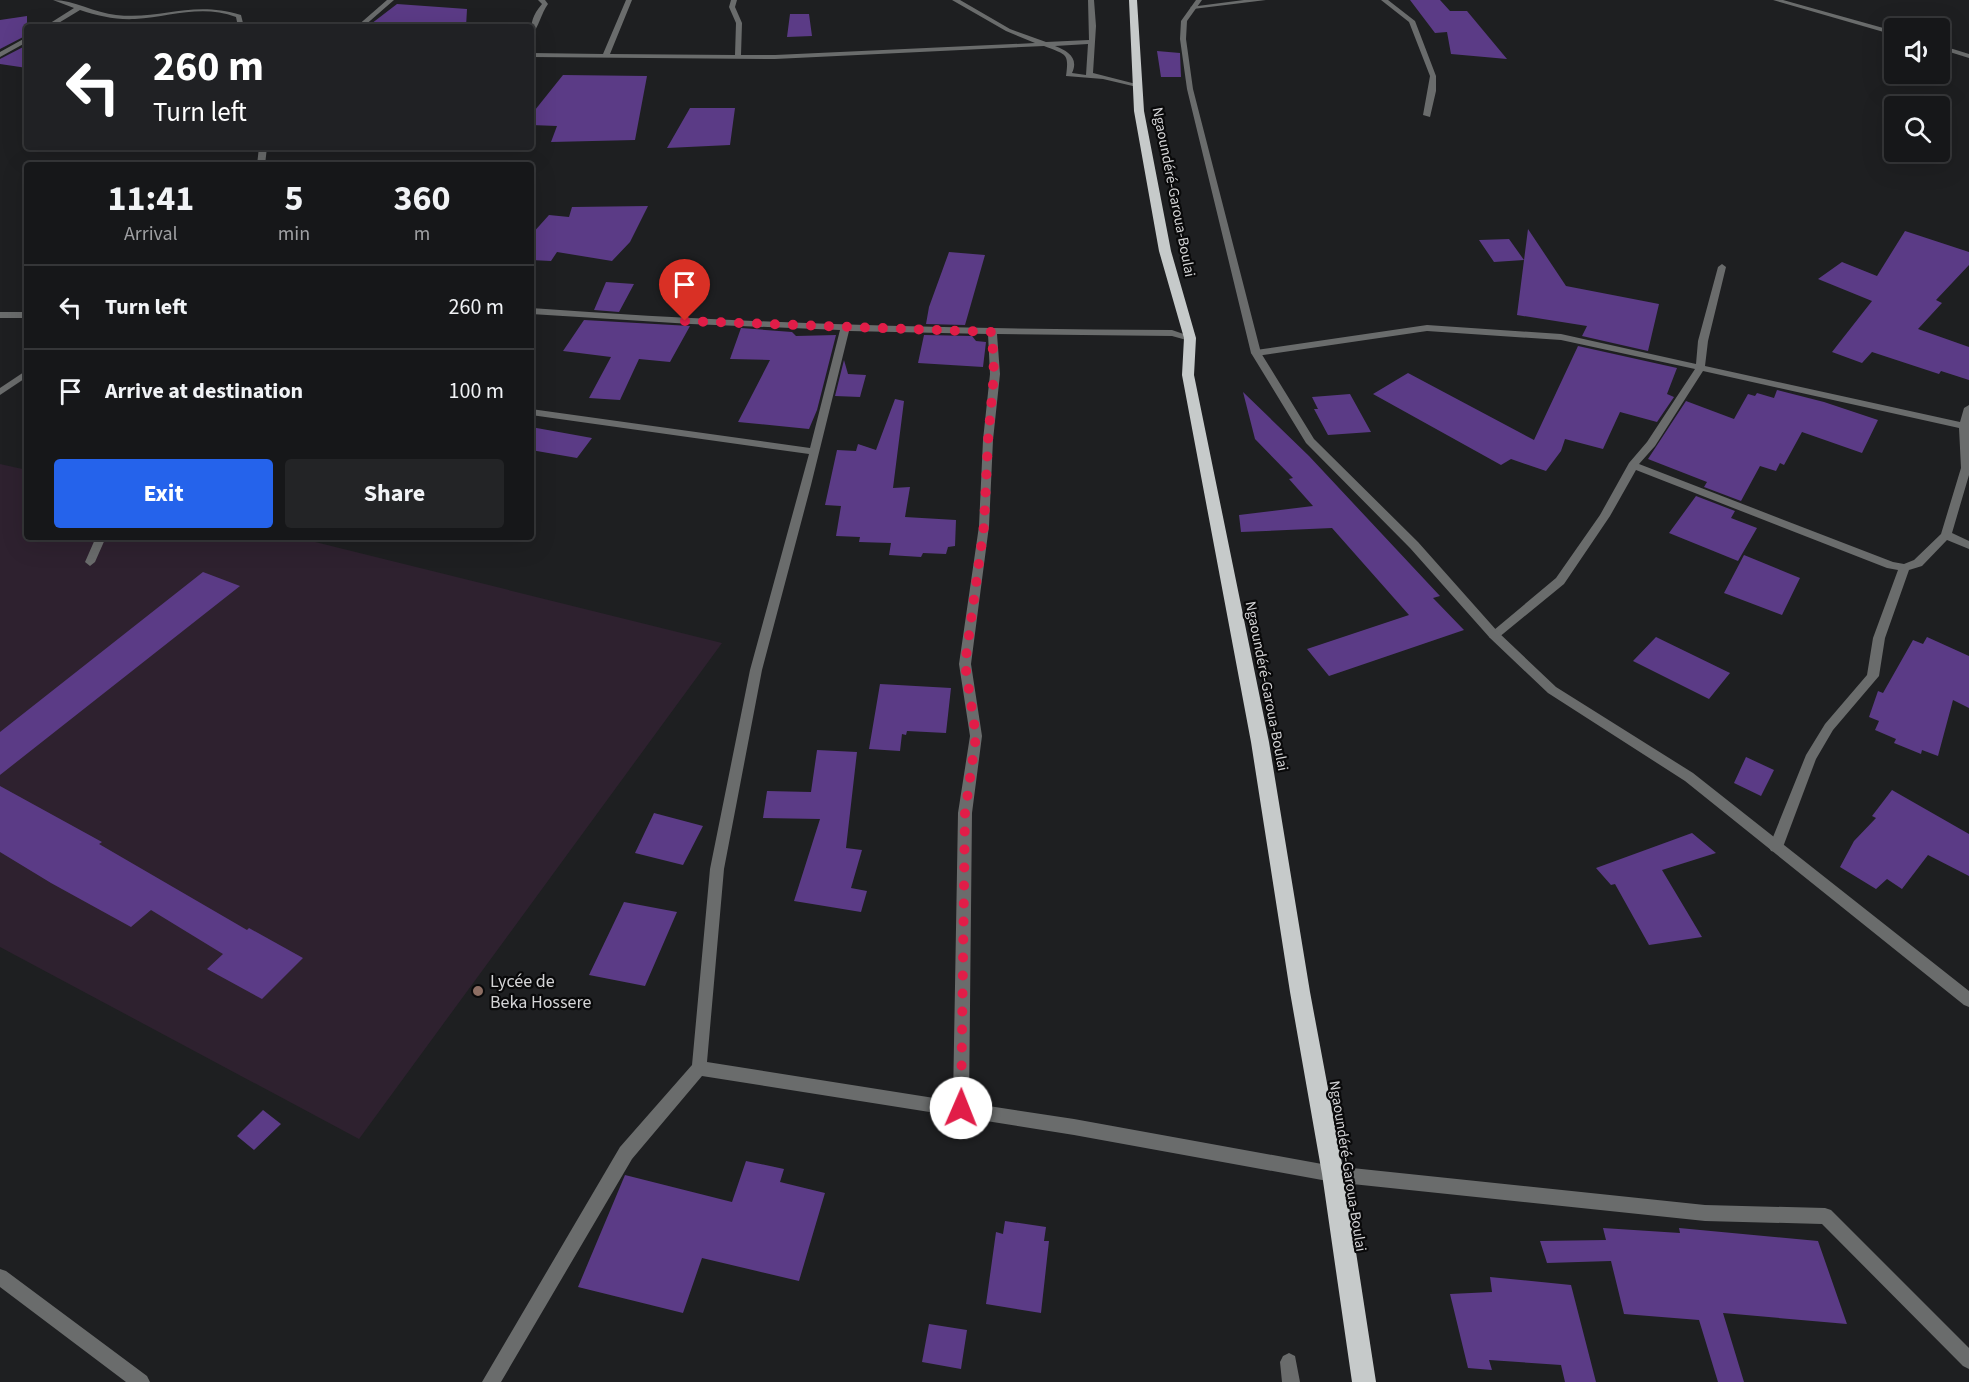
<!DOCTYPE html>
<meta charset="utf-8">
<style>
:root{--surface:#161719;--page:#232426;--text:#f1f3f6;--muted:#9e9fa2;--line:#353638;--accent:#2563eb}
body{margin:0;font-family:"Source Sans 3",sans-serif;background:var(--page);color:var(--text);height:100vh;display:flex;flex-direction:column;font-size:22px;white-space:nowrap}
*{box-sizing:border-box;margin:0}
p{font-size:20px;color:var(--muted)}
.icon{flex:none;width:33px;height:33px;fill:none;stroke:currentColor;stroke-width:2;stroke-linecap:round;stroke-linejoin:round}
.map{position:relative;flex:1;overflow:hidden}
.panel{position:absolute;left:24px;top:162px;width:510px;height:378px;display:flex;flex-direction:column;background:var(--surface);border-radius:6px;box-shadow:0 6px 24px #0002,0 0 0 2px var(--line)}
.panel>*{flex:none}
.banner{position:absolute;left:24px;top:24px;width:510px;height:126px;border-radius:6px;box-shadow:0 6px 24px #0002,0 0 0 2px var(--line);background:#202124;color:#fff;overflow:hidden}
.buttons{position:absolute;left:1884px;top:18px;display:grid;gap:12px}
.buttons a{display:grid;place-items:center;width:66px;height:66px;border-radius:6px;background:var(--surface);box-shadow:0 6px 24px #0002,0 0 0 2px var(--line);font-size:30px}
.pin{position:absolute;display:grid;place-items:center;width:51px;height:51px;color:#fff;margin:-62px -26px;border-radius:50% 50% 50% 0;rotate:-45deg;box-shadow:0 0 6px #0007}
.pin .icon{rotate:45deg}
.me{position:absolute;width:66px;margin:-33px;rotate:1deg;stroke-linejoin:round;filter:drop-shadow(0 0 4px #0008)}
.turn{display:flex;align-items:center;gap:21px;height:126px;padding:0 30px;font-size:27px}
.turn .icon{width:78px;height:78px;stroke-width:2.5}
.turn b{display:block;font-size:42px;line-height:51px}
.eta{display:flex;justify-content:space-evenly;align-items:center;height:102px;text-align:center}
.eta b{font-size:36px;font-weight:700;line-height:42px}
.primary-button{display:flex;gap:12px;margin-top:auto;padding:12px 30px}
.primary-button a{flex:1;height:69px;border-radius:6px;background:var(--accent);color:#fff;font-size:24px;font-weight:700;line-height:69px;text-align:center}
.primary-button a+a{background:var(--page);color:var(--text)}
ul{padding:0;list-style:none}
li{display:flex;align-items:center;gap:18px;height:84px;padding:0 30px;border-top:2px solid var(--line)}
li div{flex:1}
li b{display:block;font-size:22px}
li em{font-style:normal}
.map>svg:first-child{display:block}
.education{fill:#2e212f}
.building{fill:#5b3b86}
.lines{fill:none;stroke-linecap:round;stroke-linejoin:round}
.minor{fill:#6a6c6c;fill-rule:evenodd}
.tertiary{fill:#6a6c6c;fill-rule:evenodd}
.trunk{fill:#c6caca;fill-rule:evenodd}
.route{stroke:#e11d48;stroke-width:10;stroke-dasharray:0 18}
.education-dot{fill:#8d6e63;stroke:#09090a;stroke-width:2}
.labels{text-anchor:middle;stroke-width:4.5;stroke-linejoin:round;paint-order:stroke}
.street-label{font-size:15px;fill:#d4d4d6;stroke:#09090a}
.near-poi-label{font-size:18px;fill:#d4d4d6;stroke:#09090a;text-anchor:start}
</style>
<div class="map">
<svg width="1969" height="1382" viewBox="0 0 1969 1382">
<rect width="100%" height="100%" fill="#1e1f21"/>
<!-- education -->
<path class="education" d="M0 464 27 470V537H295L722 643 359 1139 0 947Z"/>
<!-- building -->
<path class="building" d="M1410 0H1440L1450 11H1467L1507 59 1451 54 1447 32 1435 33Z
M397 4 467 9 466 27H367Z
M790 14H809L812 36 787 37Z
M27 16V35L0 49V20Z
M27 45V68L0 64V59Z
M1157 51 1180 53 1181 77H1161Z
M563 75 647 76 635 140 551 142 557 126 531 125V115Z
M690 108H735L730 145 667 148Z
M648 206 630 242 612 261 557 252 551 261 531 260V235L549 215 569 217 572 207Z
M1528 229 1566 286 1659 304 1648 351 1582 336 1587 326 1517 315Z
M1905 231 1969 252V265L1936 300 1942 303 1918 329 1969 347V380L1941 371 1939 374 1872 352 1862 363 1832 352 1872 301 1818 279 1842 262 1877 276Z
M1509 239 1524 260 1494 262 1479 240Z
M949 252 985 255 965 325 926 324 929 307Z
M606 282 634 284 619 312 594 310Z
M584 320 690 326 670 362 639 359 620 400 589 398 611 357 563 351Z
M741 328 792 332 796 336 836 335 817 410 809 429 738 422 770 360 730 359Z
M924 335 972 336 976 341 986 342 983 367 918 363Z
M1578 346 1677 368 1667 394 1674 397 1657 422 1620 412 1603 449 1565 439 1561 451 1546 471 1511 459 1501 465 1373 394 1408 373 1534 440Z
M844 360 848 374 866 375 860 397 835 396Z
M1777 390 1824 402 1878 420 1862 453 1802 432 1784 465 1780 463 1776 471 1760 466 1741 501 1704 487 1707 482 1648 459 1686 401 1734 419 1748 394 1755 396 1757 393 1774 398Z
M1243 392 1309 456 1440 596 1433 598 1464 630 1329 676 1307 649 1409 615 1332 528 1241 532 1239 515 1313 506 1289 479 1293 478 1255 439Z
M1350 394 1371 432 1328 435 1314 409H1318L1312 397Z
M895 399 904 401 893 488 910 487 905 517 956 520 955 546 948 547 946 554 923 553 921 557 889 555 891 543 859 542 860 537 836 536 841 506 825 505 837 450 856 451 858 444 876 450Z
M531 427 592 438 577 458 531 450Z
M1696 496 1735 511 1731 518 1757 528 1738 561 1669 533Z
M1744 555 1800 578 1782 615 1724 593Z
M203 572 240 586 0 775V732Z
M1656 637 1730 673 1709 699 1633 661Z
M1927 637 1969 656V708L1953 700 1938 756 1922 750 1921 754 1894 743 1896 739 1875 730 1879 721 1869 717 1878 691 1883 693 1913 640 1923 644Z
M880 684 951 688 946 733 907 731 906 735 902 734 900 751 869 749Z
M817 750 857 752 846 848 862 850 851 888 867 891 861 912 794 901 820 819 763 818 767 791 811 792Z
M1746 757 1774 770 1761 796 1734 783Z
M0 786 102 842 99 844 247 930 249 928 303 958 262 999 207 969 223 954 151 910 131 927 51 883 0 852Z
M1892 790 1969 834V876L1928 855 1902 889 1887 879 1876 889 1840 867 1854 841 1876 818 1872 816Z
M654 813 703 826 683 865 635 853Z
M1692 833 1716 853 1662 870 1702 937 1649 945 1615 884 1611 885 1596 868Z
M624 902 677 912 645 986 589 975Z
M263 1110 281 1124 254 1150 237 1136Z
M746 1161 784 1169 780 1182 825 1193 799 1281 702 1258 683 1313 578 1287 625 1175 732 1202Z
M1005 1221 1046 1227 1044 1241H1049L1041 1313 986 1304 996 1232 1003 1234Z
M1603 1228 1680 1233 1679 1228 1818 1241 1847 1324 1723 1313 1744 1382H1718L1699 1320 1624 1314 1611 1261 1547 1263 1540 1241 1606 1240Z
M1490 1277 1571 1285 1596 1382H1565L1561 1365 1489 1360 1492 1370 1468 1368 1450 1294 1492 1292Z
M929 1324 967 1330 961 1369 922 1362Z"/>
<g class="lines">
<!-- minor -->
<path class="minor" d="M53 0C74 0 95 13 116 15 163 20 191 0 241 15L244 27H238L236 17C201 4 170 17 135 19 116 20 98 16 80 10L52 27H44L74 8Z
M387 0H394L363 27H356Z
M538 0H545L548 4C541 13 539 28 531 35 531 22 532 16 542 4Z
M626 0H632L610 54 735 55 736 23 729 7 731 0H737L735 7 742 23 741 55H775L1035 43 1006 31 952 0H960L1010 29 1046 42 1089 40 1088 0H1094L1096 26 1093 73 1140 85 1137 87 1103 79 1066 76C1069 53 1067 55 1044 46L775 59 531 57V53L603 54ZM1088 44 1086 75 1072 73C1079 58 1068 51 1055 46Z
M1244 0H1266L1193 9 1190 7Z
M1381 0H1388L1415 21 1436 76V91L1430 117 1423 115 1430 76 1409 22Z
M1773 0H1783L1894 31V35Z
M27 37V42L0 57V52Z
M1940 45 1969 54V58L1940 49Z
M259 147H267L265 165H257Z
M1722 264 1726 267 1708 341 1705 366 1960 422 1964 408 1969 405V475L1952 533 1969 541V549L1947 540 1922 566 1909 570 1885 638 1879 676 1833 730 1816 759 1783 847 1781 851 1776 852 1771 851 1769 847 1806 755 1825 724 1867 675 1873 638 1898 570 1887 568 1636 470 1610 516 1564 584 1498 638H1490L1488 635 1556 578 1600 515 1629 463 1647 442 1695 369 1561 340 1427 331 1256 356 1251 353 1256 350 1427 325 1561 334 1696 364 1698 341 1718 267ZM1703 371 1959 428 1961 468 1941 534 1914 560 1904 564 1893 562 1639 464 1655 446Z
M531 308C745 324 958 329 1172 330L1195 338 1190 341 1172 336 997 334 1000 374 993 440 989 526 971 664 982 736 972 813 969 1103 1074 1119 1333 1166 1705 1205 1825 1208 1831 1210 1969 1348V1369L1963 1366 1822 1224 1705 1221 1333 1182 1074 1135 702 1076 632 1159 501 1382H482L620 1147 692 1065 710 869 750 670 809 454 531 415V409L810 448 840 330 691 324 531 314ZM849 331 988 334 990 374 983 440 979 526 959 664 970 736 958 813 953 1101 707 1062 724 869 762 670 811 485Z
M0 312H27V318H0Z
M27 370V377L0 395V388Z
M96 537H106L95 562 90 566 85 562Z
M0 1269 6 1271 147 1376 150 1382H126L0 1287Z
M1289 1353 1295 1356 1300 1382H1282L1280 1362 1283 1356Z"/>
<!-- tertiary -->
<path class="tertiary" d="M1196 0H1202L1187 21 1186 39 1193 89 1261 353 1314 439 1418 542 1498 632 1556 687 1693 773 1969 991V1007L1964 1005 1685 781 1548 693 1490 638 1410 548 1306 443 1251 353 1187 89 1180 39 1181 21Z"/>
<!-- trunk -->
<path class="trunk" d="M1129 0H1137L1144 111 1171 251 1196 338 1194 375 1269 742 1310 992 1344 1174 1376 1382H1352L1322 1174 1290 992 1251 742 1182 375 1184 338 1159 251 1134 111Z"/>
</g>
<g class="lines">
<!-- route -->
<path class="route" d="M685 321 992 332 994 374 988 440 984 526 965 664 976 736 965 813 961 1108"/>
</g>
<!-- markers -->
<circle class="education-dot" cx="478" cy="991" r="6"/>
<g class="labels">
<!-- street labels -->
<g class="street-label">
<text transform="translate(1174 192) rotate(79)" y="5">Ngaoundéré-Garoua-Boulai</text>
<text transform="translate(1267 686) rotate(79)" y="5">Ngaoundéré-Garoua-Boulai</text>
<text transform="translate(1348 1166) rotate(81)" y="5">Ngaoundéré-Garoua-Boulai</text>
</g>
<!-- near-poi labels -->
<g class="near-poi-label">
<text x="490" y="987">Lycée de<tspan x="490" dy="21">Beka Hossere</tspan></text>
</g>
</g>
</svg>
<div class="buttons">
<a><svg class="icon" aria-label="sound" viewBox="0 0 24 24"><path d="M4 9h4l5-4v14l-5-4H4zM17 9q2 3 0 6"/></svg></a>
<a><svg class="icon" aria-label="search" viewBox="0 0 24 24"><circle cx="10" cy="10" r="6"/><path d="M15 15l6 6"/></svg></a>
</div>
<div class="pin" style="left:685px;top:321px;background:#d93025"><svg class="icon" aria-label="arrive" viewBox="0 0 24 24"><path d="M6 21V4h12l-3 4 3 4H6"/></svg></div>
<svg class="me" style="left:961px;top:1108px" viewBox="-20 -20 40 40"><circle r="19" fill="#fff"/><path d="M0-13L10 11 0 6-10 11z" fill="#e11d48"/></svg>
<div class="banner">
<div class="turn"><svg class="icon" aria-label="left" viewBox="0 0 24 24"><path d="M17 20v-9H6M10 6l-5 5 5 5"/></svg><div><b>260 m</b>Turn left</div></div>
</div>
<section class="panel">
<div class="eta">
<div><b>11:41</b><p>Arrival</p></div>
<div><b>5</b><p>min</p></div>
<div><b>360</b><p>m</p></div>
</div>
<ul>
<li><svg class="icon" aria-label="left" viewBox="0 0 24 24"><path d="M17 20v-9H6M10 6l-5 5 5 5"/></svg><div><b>Turn left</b></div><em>260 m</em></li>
<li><svg class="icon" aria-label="arrive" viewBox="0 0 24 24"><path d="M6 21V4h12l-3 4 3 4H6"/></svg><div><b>Arrive at destination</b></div><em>100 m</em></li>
</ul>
<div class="primary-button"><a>Exit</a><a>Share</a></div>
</section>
</div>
